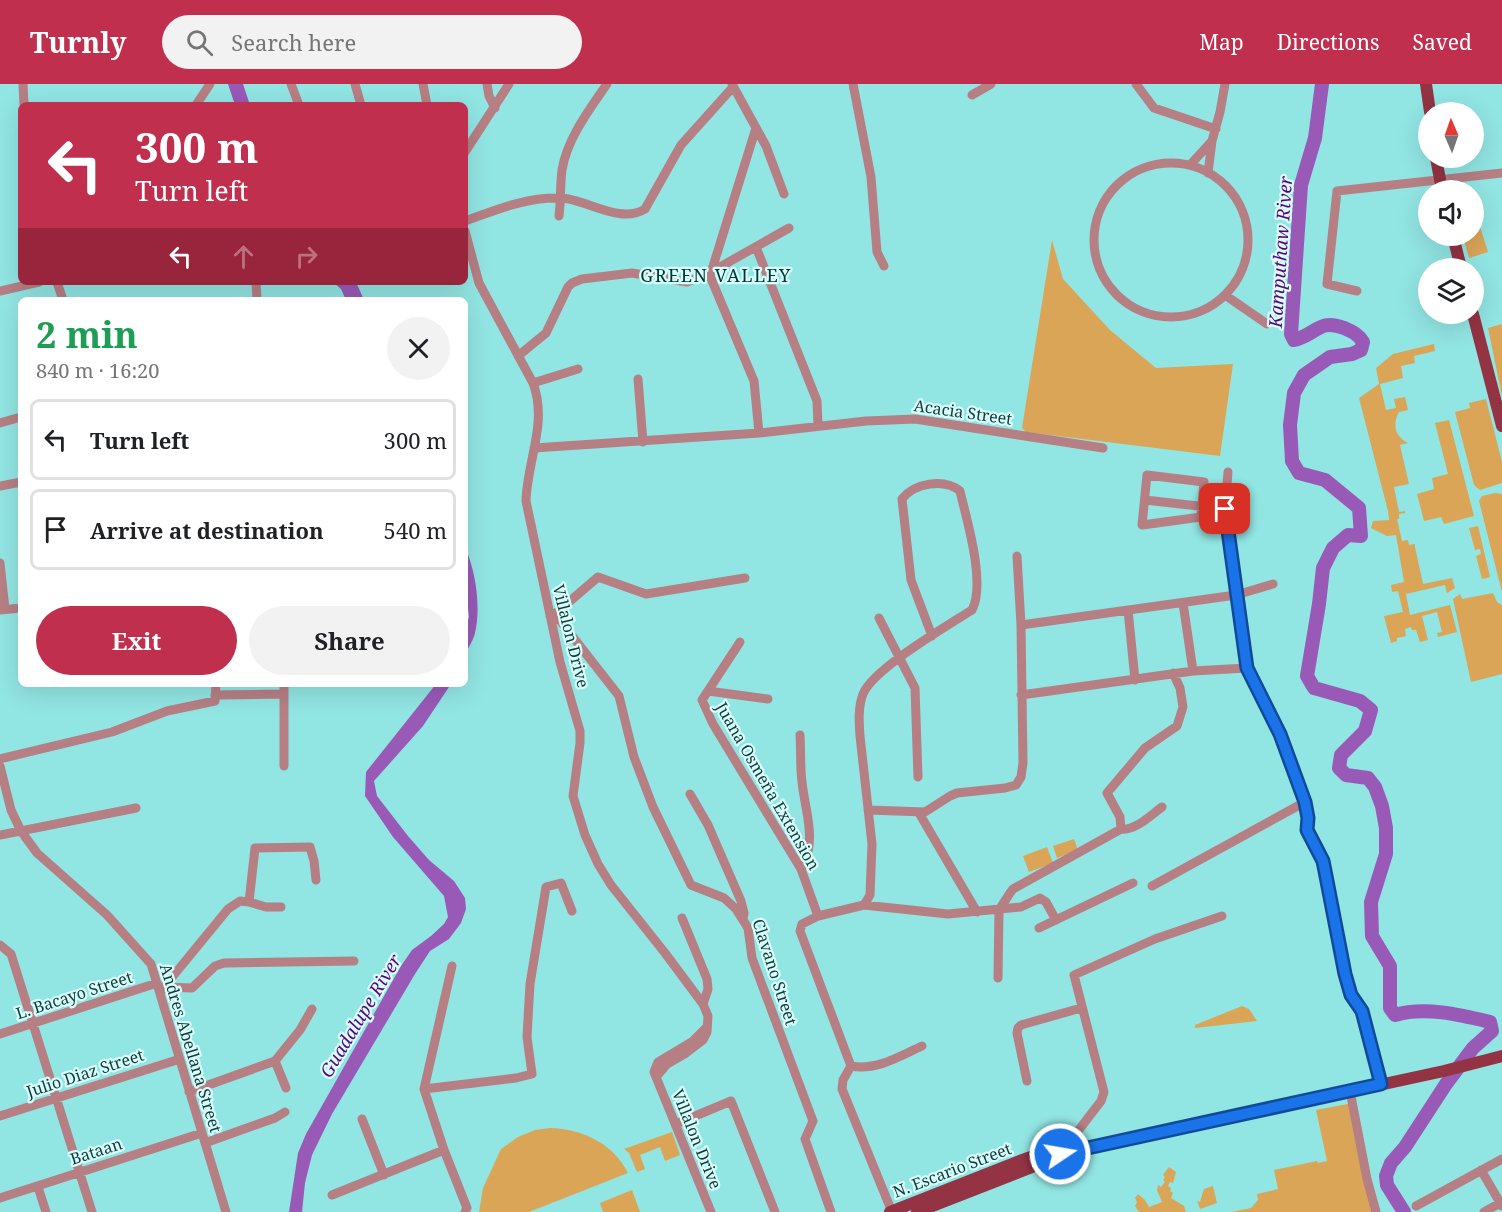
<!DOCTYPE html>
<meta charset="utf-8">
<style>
:root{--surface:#fff;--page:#f2f2f2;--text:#202124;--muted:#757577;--line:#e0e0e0;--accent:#c02f4d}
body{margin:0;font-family:"Noto Serif",serif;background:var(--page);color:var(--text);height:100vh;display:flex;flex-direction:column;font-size:22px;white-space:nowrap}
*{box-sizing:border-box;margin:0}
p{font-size:20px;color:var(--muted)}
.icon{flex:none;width:33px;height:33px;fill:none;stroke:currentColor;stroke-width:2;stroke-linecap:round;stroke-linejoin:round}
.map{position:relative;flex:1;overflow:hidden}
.side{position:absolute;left:18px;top:213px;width:450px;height:390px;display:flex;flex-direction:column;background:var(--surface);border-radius:9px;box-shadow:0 6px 24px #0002}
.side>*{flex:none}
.hud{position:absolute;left:18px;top:18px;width:450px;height:183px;border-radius:9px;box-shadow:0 6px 24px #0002;background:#c02f4d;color:#fff;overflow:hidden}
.needle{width:39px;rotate:358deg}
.controls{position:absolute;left:1418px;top:18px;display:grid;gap:12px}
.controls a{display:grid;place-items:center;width:66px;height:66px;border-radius:50%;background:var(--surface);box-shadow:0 6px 24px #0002;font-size:30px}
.pin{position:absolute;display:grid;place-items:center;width:51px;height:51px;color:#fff;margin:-26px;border-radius:12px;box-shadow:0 3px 9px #0006}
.me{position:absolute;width:66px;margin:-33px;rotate:78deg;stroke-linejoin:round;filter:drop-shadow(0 0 4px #0008)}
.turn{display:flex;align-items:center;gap:21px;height:126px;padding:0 18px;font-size:27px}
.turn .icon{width:78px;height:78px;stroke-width:2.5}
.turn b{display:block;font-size:42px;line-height:51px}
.lanes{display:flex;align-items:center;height:57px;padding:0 18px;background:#0003;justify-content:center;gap:30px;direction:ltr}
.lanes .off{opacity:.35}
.round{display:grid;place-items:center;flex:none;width:63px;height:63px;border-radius:32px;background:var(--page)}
.summary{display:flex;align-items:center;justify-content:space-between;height:102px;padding:0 18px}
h1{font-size:36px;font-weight:700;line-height:45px;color:#1e9e55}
.primary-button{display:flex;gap:12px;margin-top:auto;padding:12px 18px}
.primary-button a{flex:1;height:69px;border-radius:36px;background:var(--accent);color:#fff;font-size:24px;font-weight:700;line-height:69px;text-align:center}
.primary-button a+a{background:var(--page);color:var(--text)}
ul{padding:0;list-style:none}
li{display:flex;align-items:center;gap:18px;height:81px;margin:0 12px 9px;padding:0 6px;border:3px solid var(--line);border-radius:9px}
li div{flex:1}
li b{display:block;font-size:22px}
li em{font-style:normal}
header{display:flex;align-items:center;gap:36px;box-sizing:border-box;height:84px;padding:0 30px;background:var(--accent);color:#fff}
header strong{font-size:28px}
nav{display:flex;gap:33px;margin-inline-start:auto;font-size:21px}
.search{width:420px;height:54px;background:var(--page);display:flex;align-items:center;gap:15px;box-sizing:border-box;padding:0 21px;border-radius:33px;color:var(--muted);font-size:22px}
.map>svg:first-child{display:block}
.green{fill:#dba557}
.water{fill:#995ab7}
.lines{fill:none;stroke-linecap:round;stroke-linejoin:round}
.river{stroke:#995ab7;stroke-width:14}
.minor{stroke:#b67f84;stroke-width:9}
.major{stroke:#933343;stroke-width:12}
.route-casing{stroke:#114b97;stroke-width:15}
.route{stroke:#1a73e8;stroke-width:10}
.labels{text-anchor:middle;stroke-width:4.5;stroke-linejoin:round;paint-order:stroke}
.street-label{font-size:16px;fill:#153838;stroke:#d6fefc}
.water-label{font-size:18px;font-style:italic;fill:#5f007f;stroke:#d6fefc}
.neighbourhood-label{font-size:18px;letter-spacing:1.5px;fill:#043535;stroke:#d6fefc}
</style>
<header>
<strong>Turnly</strong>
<div class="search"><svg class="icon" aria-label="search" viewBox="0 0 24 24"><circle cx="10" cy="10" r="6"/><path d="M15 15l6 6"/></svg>Search here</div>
<nav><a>Map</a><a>Directions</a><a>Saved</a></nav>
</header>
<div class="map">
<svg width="1502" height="1128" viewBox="0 0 1502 1128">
<rect width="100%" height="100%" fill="#91e5e3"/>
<!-- green -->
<path class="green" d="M1473 125 1475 127 1480 125 1482 131 1477 133 1488 168 1469 174 1463 152H1473Z
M1052 156 1063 195 1110 246 1156 284 1233 280 1220 372 1026 348 1022 344Z
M1502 240V312L1488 244Z
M1434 260 1435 267 1414 272 1415 279 1401 282 1403 294 1380 300 1386 326 1396 324 1394 315 1405 313 1408 326 1399 328C1392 340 1395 353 1408 359L1400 361 1409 400 1394 403 1399 428 1405 427V429L1399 430V435H1397L1402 457 1408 456 1409 461 1415 460V463L1423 500 1452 494 1455 504 1447 509 1445 501 1406 510 1410 531 1450 521 1457 548 1438 553 1437 549 1442 548 1437 528 1422 532 1428 556 1420 558 1416 546H1412L1411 543 1405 545 1406 552 1397 554V557L1391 559 1384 532 1403 528 1398 507 1392 508 1391 501 1404 498 1396 451 1387 452 1371 444 1373 437 1389 436 1388 427 1359 314 1379 300 1376 284 1393 270Z
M1486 315 1502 378V399L1480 406 1474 401 1455 328 1470 324 1469 319Z
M1449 336 1474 432 1444 440 1441 433 1424 437 1417 410 1434 405 1432 394 1448 390 1435 339Z
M1495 409 1502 410V508L1479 417 1482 412Z
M1478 442 1490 493 1482 495 1476 472 1481 470 1480 465 1475 466 1469 444Z
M1493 509 1497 518 1502 521V590L1471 598 1453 515 1460 510 1462 515Z
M1074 755 1078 766 1057 774 1053 762Z
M1047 763 1053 779 1029 788 1023 772Z
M1242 922 1249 925 1257 937 1195 944V941Z
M1353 1019 1376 1128H1232L1251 1124 1258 1116 1257 1110 1278 1105 1274 1086 1317 1077 1318 1079 1327 1077 1316 1026Z
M550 1044C582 1045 613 1059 628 1089L529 1128H479L483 1104 501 1065 518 1053 535 1046Z
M672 1048 680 1071 665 1077 660 1063 640 1071 645 1085 637 1088 629 1069 624 1065Z
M1169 1083 1176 1088 1173 1099 1170 1098 1168 1102 1171 1104 1170 1107 1173 1109 1171 1114 1184 1122 1186 1128H1139L1135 1122 1137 1118 1135 1114 1138 1110 1145 1116 1149 1123 1162 1118 1157 1106 1158 1101 1161 1103 1165 1098 1163 1096 1165 1093 1163 1091Z
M1213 1102 1217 1119 1200 1125 1197 1117 1200 1118 1204 1105Z
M632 1106 640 1128H603L600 1119Z"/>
<!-- water -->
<path class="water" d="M228 0H243L250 21H235Z
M333 198H356L364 216H346L341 205Z
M465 463C476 488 481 523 475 549 473 557 468 564 465 571V547L469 533 465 498Z
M436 600H451L423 642 374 697 377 712 408 752 429 776 454 797 465 814 466 825 461 839 449 855 430 867 415 890 332 1030 312 1071 305 1099 302 1128H289L298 1069 306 1050 401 882 412 866 431 852 444 840 448 833 444 812 393 753 365 712 366 688Z"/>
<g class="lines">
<!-- river -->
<path class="river" d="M1322 0 1315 54 1301 101 1291 250 1294 256C1316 251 1319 234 1344 244 1353 248 1358 250 1363 258L1361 266 1352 270 1330 273 1304 291 1294 309 1290 341 1292 377 1299 389 1325 396 1359 424 1361 452 1348 451 1333 464 1323 484 1319 520 1307 592 1314 604 1360 617 1371 626 1365 647 1341 671 1339 684 1346 691 1368 694 1375 703 1382 722 1386 744V770L1371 818 1372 852 1390 882V924L1395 931C1425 922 1461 931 1490 938L1492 947 1473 964 1446 1000 1405 1063 1391 1079 1386 1092 1387 1101 1404 1128"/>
<!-- minor -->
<path class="minor" d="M23 0 24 21
M291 0 299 21
M355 0 361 21
M423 0 427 21
M487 0 489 12 495 24
M732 0 766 62 784 110
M853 0 871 93 877 168 884 182
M1136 0 1154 24 1216 45
M972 11 991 0
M196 21 210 0
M756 44 710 192 754 297 759 349
M465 68 509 0
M1094 156a77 77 0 1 1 154 0a77 77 0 1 1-154 0Z
M1190 81 1212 57
M1208 89 1212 57 1220 28 1225 0
M559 132C561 117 560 101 562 86 567 55 589 26 607 0
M465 137C496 126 526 113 560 114 585 114 620 141 645 125L681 61 733 3
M465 147 479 199 533 299C548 339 527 377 526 417L560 578 580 647V659L573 712 585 751 598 780 611 801 665 869 703 920 708 932 707 948 703 956 686 969 667 980 656 993
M756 163 817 317 818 342
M57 198 63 216
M256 198 257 216
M0 207 39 198
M1357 207 1327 200 1337 107 1502 89
M1225 211 1267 240
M518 272 546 249 568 203 572 199 582 195 632 189 687 198 711 188 789 144
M638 295 643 358
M533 299 578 285
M0 339 21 333
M534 364 759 349 866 337 915 335 1103 364
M1228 388 1225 425 1247 584 1280 650 1305 718 1308 734 1307 746 1323 777 1345 890 1351 911 1362 927 1381 1000
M1147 391 1204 398 1201 433 1142 441Z
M0 402 21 398
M1145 416 1225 425
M0 479 5 525
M1183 519 1193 587
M0 526 21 524
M1128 526 1135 596
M555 530 619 612 634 673 653 723 691 801 724 814 736 825 748 844 752 874 813 1037 805 1055 831 1128
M550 532 555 530 598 493 646 510 745 494
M879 534 915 604 918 693
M1021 541 1236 511 1273 500
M740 558 702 616 713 640 801 785 818 832
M708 607 768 615
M215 611 284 610
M1021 611 1193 587 1247 584
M800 651C801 666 800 682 802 698 805 727 818 758 801 785
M0 675 112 648 167 627 215 617 216 600
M0 682 11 726 21 747 37 769 107 831 151 880 226 1128
M284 682V600
M690 710 708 741 741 817 744 829 743 835
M868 726 925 728 950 712 957 709 1005 704 1016 701 1021 693 1023 679 1021 541 1017 472
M919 729 977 828
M1121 745 1120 733 1107 709 1145 664 1177 642 1183 623 1180 604 1173 589
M0 751 136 724
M1152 802 1305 718
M864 821 870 811 872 760 860 652C859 638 858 623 863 610 873 585 947 542 972 526 986 499 967 437 960 407 944 394 914 399 902 415L911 496 932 552
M281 823H266L249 818 255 764 310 763 314 777 316 796
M682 834 707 895 708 905 703 920
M1039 844 1133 799
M0 861 11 870 92 1128
M452 882 424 1005 444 1066 467 1124 465 1128
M998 894 999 826 1010 809 1013 805 1121 745C1135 747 1151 731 1162 723
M164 903 228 825 240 817 249 818
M160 909 164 903 192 904 215 882 224 879 354 877
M707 943 693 957 658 978 654 988 711 1128
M0 950 157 899
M275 977 286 1004
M851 982 800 847 802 840 818 832 864 821 948 830 1021 823 1040 814 1046 818 1056 836
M851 982 843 996 842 1005 892 1128
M851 982C876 987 900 972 922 962
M1027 997 1017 949 1018 944 1021 941 1081 924
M424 1005 516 994 532 990 527 953 530 900 546 803 561 799 572 827
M1350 1007 1367 1095 1376 1128
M189 1008 275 977 300 946 312 925
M0 1032 180 975
M362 1035 384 1091
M676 1040 731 1017 775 1128
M205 1059 275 1034 285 1028
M1065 1069V1064L1101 1017 1104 1008 1074 891 1155 855 1222 832
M1481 1086 1502 1122
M38 1103 46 1128
M332 1111 444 1066
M0 1114 202 1049
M1416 1122 1502 1075
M1484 1128 1502 1118"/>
<!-- major -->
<path class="major" d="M1426 0 1430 28
M1436 74 1442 106
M1453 152 1461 184
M1473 230 1502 342
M890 1128 1022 1076C1033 1073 1047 1065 1059 1069
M917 1128 1055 1074 1060 1070 1444 987 1502 972"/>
</g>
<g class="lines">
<defs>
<path id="route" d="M1060 1070 1381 1000 1362 927 1351 911 1345 890 1326 792 1323 777 1307 746 1308 734 1305 718 1294 688 1280 650 1247 584 1225 425"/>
</defs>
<!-- route casing -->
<use href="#route" class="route-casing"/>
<!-- route -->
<use href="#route" class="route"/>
</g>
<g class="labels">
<!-- street labels -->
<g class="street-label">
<text transform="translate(963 328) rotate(8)" y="6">Acacia Street</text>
<text transform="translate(571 552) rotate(76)" y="6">Villalon Drive</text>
<text transform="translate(768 702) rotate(60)" y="6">Juana Osmeña Extension</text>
<text transform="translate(775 888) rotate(72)" y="6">Clavano Street</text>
<text transform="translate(74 911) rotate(-18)" y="6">L. Bacayo Street</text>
<text transform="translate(191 964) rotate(73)" y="6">Andres Abellana Street</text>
<text transform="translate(85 989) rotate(-18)" y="6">Julio Diaz Street</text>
<text transform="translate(697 1055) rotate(68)" y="6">Villalon Drive</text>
<text transform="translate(96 1067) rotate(-18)" y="6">Bataan</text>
<text transform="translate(952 1086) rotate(-21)" y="6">N. Escario Street</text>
</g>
<!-- water labels -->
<g class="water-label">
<text transform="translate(1281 168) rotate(-86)" y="6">Kamputhaw River</text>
<text transform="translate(361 932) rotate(-59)" y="6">Guadalupe River</text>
</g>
<!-- neighbourhood labels -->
<g class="neighbourhood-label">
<text x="716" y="198">GREEN VALLEY</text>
</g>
</g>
</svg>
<div class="controls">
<a><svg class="needle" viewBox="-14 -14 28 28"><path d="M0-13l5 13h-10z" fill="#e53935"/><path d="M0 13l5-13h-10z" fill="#757577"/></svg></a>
<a><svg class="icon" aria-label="sound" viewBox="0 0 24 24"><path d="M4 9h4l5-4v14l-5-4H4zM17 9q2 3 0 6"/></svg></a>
<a><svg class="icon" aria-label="layers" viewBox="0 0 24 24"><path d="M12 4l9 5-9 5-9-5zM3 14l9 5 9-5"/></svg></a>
</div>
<div class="pin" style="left:1225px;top:425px;background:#d93025"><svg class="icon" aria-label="arrive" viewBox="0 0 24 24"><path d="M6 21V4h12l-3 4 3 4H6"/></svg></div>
<svg class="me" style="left:1060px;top:1070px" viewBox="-20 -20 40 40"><circle r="17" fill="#1a73e8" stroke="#fff" stroke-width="3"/><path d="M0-11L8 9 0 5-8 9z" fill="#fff"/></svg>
<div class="hud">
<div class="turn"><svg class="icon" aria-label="left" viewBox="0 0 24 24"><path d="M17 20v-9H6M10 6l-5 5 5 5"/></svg><div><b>300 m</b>Turn left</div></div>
<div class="lanes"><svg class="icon" aria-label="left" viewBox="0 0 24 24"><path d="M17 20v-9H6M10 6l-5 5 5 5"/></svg><svg class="icon off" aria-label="ahead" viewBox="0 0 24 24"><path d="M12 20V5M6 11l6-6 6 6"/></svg><svg class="icon off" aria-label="right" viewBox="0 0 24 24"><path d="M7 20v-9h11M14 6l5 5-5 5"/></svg></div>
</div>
<section class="side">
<div class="summary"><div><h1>2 min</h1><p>840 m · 16:20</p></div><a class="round"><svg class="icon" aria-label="close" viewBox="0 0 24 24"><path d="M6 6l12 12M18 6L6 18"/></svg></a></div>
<ul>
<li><svg class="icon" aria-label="left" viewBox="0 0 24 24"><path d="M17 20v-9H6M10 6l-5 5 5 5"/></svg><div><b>Turn left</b></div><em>300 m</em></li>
<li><svg class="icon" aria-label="arrive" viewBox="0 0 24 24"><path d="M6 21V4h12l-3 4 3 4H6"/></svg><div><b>Arrive at destination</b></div><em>540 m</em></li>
</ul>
<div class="primary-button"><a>Exit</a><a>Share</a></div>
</section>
</div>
